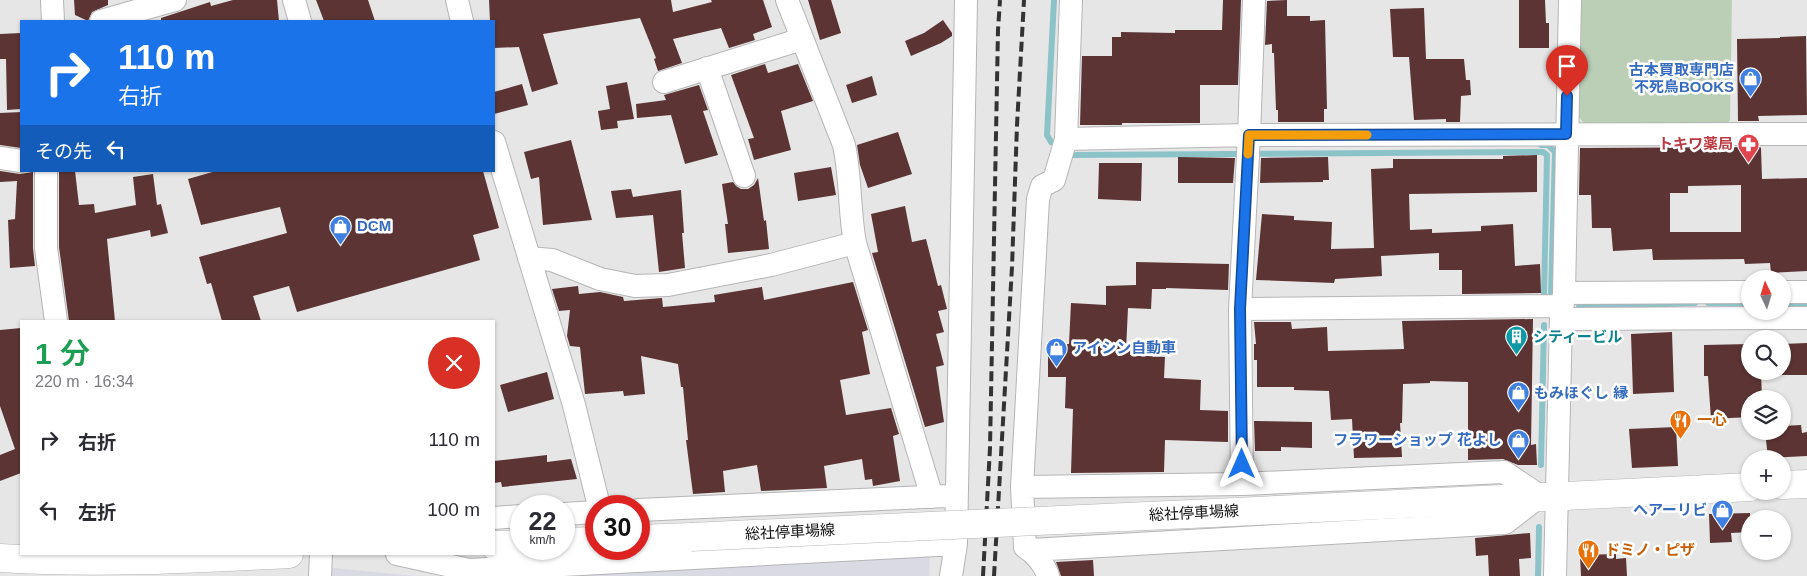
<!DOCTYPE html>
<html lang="ja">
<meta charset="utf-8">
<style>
:root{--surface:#fff;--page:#f7f7f7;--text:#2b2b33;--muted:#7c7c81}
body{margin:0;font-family:Arial,"Noto Sans JP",sans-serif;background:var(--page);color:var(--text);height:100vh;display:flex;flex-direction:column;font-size:19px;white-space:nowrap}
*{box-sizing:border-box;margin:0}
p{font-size:16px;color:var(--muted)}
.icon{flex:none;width:28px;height:28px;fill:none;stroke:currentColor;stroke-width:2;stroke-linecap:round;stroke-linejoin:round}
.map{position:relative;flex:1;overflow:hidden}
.side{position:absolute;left:20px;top:320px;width:475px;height:235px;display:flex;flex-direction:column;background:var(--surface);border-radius:0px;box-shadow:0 1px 4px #0004}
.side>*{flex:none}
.guide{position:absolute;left:20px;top:20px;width:475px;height:152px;border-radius:0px;box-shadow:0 1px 4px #0004;background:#1a73e8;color:#fff;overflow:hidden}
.needle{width:32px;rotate:356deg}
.controls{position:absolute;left:1741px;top:270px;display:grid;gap:10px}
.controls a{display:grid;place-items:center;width:50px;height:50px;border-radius:50%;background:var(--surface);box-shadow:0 1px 4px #0004;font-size:25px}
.speed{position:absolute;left:510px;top:495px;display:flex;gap:10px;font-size:25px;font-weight:700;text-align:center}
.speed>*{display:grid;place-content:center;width:65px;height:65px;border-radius:50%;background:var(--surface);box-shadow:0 1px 4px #0004;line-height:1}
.speed small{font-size:12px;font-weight:400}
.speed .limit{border:8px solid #d22;background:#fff;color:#111}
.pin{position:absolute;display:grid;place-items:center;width:42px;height:42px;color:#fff;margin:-51px -21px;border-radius:50% 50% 50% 0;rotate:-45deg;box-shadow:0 0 5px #0007}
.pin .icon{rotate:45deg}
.me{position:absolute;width:55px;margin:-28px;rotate:0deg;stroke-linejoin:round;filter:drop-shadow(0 0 4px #0008)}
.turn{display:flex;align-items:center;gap:18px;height:105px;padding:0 15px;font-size:22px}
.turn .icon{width:65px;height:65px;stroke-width:2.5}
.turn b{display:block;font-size:35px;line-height:42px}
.then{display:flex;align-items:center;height:48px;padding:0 15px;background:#0003;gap:10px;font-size:19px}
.round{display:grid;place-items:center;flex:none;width:52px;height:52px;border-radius:26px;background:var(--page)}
.head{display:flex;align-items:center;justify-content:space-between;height:85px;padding:0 15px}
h1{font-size:30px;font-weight:600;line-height:38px;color:#1e9e55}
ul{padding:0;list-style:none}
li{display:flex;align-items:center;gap:15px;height:70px;padding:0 15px}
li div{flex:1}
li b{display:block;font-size:19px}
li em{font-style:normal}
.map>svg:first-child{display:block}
.built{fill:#dadae3}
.green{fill:#bbcfb6}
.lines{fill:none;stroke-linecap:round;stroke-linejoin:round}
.stream{stroke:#8cc3c9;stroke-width:6}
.building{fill:#5c3434;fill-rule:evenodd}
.minor-casing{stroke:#b5b5b7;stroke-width:24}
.major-casing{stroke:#b5b5b7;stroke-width:29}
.minor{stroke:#fff;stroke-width:22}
.major{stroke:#fff;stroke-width:28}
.rail{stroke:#333334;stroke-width:4;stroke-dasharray:10 5;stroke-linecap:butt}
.major-bridge-casing{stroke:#b5b5b7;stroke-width:29;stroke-linecap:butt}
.major-bridge{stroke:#fff;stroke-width:28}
.route-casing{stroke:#114b97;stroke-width:12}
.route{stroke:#1a73e8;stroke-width:9}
.slow{stroke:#f59e0b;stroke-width:9}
.labels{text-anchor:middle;stroke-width:5;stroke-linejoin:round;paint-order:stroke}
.shop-label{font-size:15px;font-weight:bold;fill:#366cbe;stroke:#fff;text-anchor:end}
.health-label{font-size:15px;font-weight:bold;fill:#be3a42;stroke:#fff;text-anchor:end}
.culture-label{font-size:15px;font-weight:bold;fill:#0d838f;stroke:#fff;text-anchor:start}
.food-label{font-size:15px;font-weight:bold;fill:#c56008;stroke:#fff;text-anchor:start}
.street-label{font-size:15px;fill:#0d0d0e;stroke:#fff}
</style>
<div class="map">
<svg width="1807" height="576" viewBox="0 0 1807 576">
<rect width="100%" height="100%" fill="#e6e6e7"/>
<!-- built -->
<path class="built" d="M930 556 929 576H465Z
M328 568H335L415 576H328Z"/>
<!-- green -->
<path class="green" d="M1581 0H1732L1730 120 1725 126 1587 127 1579 117Z"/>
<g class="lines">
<!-- stream -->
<path class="stream" d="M1051 142 1047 135 1054 0
M1541 145H1548L1555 152 1551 295
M1072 155 1543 152 1547 155 1544 296
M1708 303 1750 304
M1782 304H1807
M1579 307 1695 303
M1541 465 1544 325
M1538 576 1539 527"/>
</g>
<!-- building -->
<path class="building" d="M74 0H108V5L92 12 88 21 75 15Z
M233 0H277L279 21H161V18L210 2 211 6Z
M316 0H368L375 21H324Z
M489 0H671L673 12 712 2 711 0H763L772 27 753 34 755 40 729 48 721 28 673 39 682 63 658 71 654 59 656 58 640 18 543 34 558 84 532 92 519 47 494 48V21H490Z
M808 0H831L841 33 820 40Z
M1223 0H1241L1238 85H1200V123H1122V125H1080L1082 56H1112V37H1121V32L1175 33V30H1222Z
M1287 0V16H1310V21L1325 20 1327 109H1324V122H1278V110H1276L1274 53H1272V44L1265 45 1267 1Z
M1519 0H1545L1546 23H1549V48H1519Z
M1424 8 1426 59H1464L1466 80H1470L1471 95 1461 96 1460 122H1446V119L1414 120 1409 57H1393L1390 9Z
M943 20 952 33V36L941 43 911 56 905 41 924 33Z
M21 33V109L7 110 6 59H0V34Z
M1806 36 1807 115 1758 116 1759 121H1738L1737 39 1780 38V37Z
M765 64 768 73 798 64 813 101 781 111 791 150 754 160 748 139 754 138 731 75Z
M872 76 877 95 852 103 846 85Z
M627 82 634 119 617 121 618 128 601 130 598 111 610 109 606 86Z
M522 84 528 105 494 114V92Z
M699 85 708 110 703 111 718 155 685 164 671 115 637 118 636 104 666 100 664 95Z
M21 112V148L0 145V113Z
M898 132 912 174 868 188 860 165 857 145Z
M571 140 592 220 543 225 539 177 531 179 524 152Z
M1760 147 1761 148 1762 179 1807 178V271L1771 273 1770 263 1745 264 1744 259 1653 260 1652 249 1613 251 1611 228H1592L1591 195H1579L1580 148ZM1741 185V232H1670V193H1688V186Z
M1537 155V192L1409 194 1410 230 1432 229V233L1481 231V226L1513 224 1515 266 1540 264 1541 293 1462 294V270H1439V253L1381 256 1382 276 1335 279 1334 283 1256 280 1262 214 1294 216V220L1332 222 1331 249 1374 248 1371 169 1393 168V159H1503V156Z
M1178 157 1235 158 1233 183H1178Z
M1328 157 1329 180H1323V182L1260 183 1261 158Z
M1099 163H1142L1141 201 1098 199Z
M831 167 836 195 798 201 794 173Z
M0 171 20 174 33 172V248L35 266 10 268 8 220 15 219 17 181 0 182Z
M59 171H75L79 205 94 204 95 213 136 205 133 177 153 174 157 205 161 204 168 233 151 237 150 230 107 239 115 321H69L59 247Z
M216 171H483L499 228 473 235 480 260 297 312 289 286 253 296 261 321H222L211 283 207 284 199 257 287 233 280 207 201 225 188 179Z
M758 178 764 221 766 220 769 249 728 253 725 224H728L722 184 733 182 736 186 741 189H748L754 185Z
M631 189 633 197 681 190 684 233H682L685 268 659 272 653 215 616 218 611 191Z
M905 206 912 242 926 239 938 286 941 285 947 309 938 311 944 332 936 334 944 365 936 367 944 422 925 427 872 253 878 252 871 214Z
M1136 262 1229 264 1228 290 1166 288V289H1152L1151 309 1128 308 1126 350H1130V355L1165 357 1164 378 1201 380 1200 410 1228 411V442L1165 440 1164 472 1071 473 1073 409 1065 408 1066 377H1048V356H1055V344H1069L1071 303 1106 305V286L1136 285Z
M853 282 868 330 862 332 870 374 840 380 846 415 891 408 899 434 893 436 900 481 873 486 872 479 865 480 862 459 824 466 827 488 761 491 757 465 723 471 725 492 693 494 686 440H688L683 387H681L678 364 641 356 645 394 624 396 623 391 585 394 580 347 570 346 567 336 570 310 559 311 552 289 578 286 579 294 600 292 623 297 624 301 662 298 663 307 715 302 714 295 762 287 764 300Z
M1533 319 1531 445 1536 444 1537 465H1518L1503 459 1468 460V382L1430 381V383L1403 384 1402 423H1400L1402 457 1354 458 1352 419 1331 420 1329 391 1294 390V387H1257V360H1254V344H1256L1254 322H1291L1292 329 1327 327 1328 351 1404 349 1402 321Z
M21 328V473L0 481V455L15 449 0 406V330Z
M1672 332 1674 392 1633 394 1631 334Z
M1807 343V375H1782V344Z
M1750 344V371H1761L1762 399H1750V417L1711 419 1708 376H1704V345Z
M547 372 554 399 508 412 500 385Z
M1254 421 1312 422V448L1281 447V451H1255Z
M1801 425 1802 433 1807 432V456L1768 458 1765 431H1782V426Z
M1676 427 1678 466 1632 468 1629 429Z
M547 455V462L571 459 577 479 502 487 501 482 494 483V461Z
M1750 513V532L1731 533 1732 542 1710 543 1709 514Z
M1530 533 1531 558 1519 559 1520 576H1489L1488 555 1476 556 1475 538Z
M1616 554V559L1626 558 1627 576H1581L1580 555Z
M1093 560 1094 576H1061L1056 562Z"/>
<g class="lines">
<defs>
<path id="minor" d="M52 0 53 21
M294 0 300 21
M457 0 462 21
M787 0 844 145C851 177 849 211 855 243L932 497
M101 21 175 0
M707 68 744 176
M664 82 802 39
M1066 139 1249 135 1807 134
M494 142 574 405 599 506
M0 158 21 161
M46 171V248L56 321
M529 258 552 260 600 279 635 286 668 285 771 265 855 243
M1782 292H1807
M1564 293 1750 292
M1240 309 1562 306
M1561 319 1807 318
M1242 484 1240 309 1249 135 1254 0
M1022 487 1242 484 1504 472 1540 496 1505 523 1031 550
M639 510 947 496
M564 514 596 512
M494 518 521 516
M397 554 469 570 956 544
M320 576 321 554
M951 576 956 544 966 0
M1048 576C1045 565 1035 553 1025 547L1022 487 1038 199 1042 186 1054 180 1066 139 1071 0
M1555 576 1561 319 1564 293 1570 0"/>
<path id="major" d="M1782 485 1807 484
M1276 510 1750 487
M639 539 691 537
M564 542 596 541
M494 545 521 544
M0 558C96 564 193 559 289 554"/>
</defs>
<!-- minor casing -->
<use href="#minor" class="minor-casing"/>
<!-- major casing -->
<use href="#major" class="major-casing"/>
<!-- minor -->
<use href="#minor" class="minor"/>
<!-- major -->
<use href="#major" class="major"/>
<!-- rail -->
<path class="rail" d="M983 576 990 448 998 30 1000 0
M994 576 1012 267 1017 125 1024 0"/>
<defs>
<path id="major-bridge" d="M691 537 1276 510"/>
</defs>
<!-- major-bridge casing -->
<use href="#major-bridge" class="major-bridge-casing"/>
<!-- major-bridge -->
<use href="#major-bridge" class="major-bridge"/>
</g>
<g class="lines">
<defs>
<path id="route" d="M1242 464 1240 309 1249 135 1566 134 1567 96"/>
</defs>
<!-- route casing -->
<use href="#route" class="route-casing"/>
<!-- route -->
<use href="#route" class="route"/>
<!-- slow -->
<path class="slow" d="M1248 154 1249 135H1367"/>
</g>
<!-- icons -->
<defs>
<symbol id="shop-pin" viewBox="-11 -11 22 30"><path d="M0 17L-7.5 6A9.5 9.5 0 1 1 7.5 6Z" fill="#3f7fe0" stroke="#fff"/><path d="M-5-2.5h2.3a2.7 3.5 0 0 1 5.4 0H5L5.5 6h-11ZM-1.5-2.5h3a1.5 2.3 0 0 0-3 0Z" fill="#fff"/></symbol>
<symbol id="pharmacy-pin" viewBox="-11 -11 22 30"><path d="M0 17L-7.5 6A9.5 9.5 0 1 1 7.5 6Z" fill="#e0444e" stroke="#fff"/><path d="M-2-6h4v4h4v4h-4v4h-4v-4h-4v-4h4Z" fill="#fff"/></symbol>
<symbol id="building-pin" viewBox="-11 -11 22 30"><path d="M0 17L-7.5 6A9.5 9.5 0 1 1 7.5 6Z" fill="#0f9aa8" stroke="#fff"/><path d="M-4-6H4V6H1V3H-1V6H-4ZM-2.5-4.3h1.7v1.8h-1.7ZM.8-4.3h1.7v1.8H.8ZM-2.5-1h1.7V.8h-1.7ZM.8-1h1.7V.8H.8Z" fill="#fff"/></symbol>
<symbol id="restaurant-pin" viewBox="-11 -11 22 30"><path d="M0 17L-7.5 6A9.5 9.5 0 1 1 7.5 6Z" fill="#e8710a" stroke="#fff"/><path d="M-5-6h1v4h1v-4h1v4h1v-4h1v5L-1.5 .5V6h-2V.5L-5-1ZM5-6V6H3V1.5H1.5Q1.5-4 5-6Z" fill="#fff"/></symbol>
</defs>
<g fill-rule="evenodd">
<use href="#shop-pin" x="1738" y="66" width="25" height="34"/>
<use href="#pharmacy-pin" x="1736" y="132" width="25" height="34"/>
<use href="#shop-pin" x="328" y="214" width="25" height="34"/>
<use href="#building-pin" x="1504" y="324" width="25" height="34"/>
<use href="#shop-pin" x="1044" y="336" width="25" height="34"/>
<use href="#shop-pin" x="1506" y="380" width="25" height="34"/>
<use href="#restaurant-pin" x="1668" y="408" width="25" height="34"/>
<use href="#shop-pin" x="1506" y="428" width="25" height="34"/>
<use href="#shop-pin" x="1710" y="498" width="25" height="34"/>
<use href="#restaurant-pin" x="1576" y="538" width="25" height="34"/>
</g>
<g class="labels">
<!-- shop labels -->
<g class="shop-label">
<text x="1734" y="75">古本買取専門店<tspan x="1734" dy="17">不死鳥BOOKS</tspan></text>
<text x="357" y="231" text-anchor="start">DCM</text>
<text x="1072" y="353" text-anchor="start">アイシン自動車</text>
<text x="1534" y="398" text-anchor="start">もみほぐし 縁</text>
<text x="1502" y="445">フラワーショップ 花よし</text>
<text x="1707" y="515">ヘアーリビ</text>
</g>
<!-- health labels -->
<g class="health-label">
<text x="1733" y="149">トキワ薬局</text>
</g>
<!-- culture labels -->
<g class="culture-label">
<text x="1533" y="342">シティービル</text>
</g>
<!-- food labels -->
<g class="food-label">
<text x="1697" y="425">一心</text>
<text x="1605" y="555">ドミノ・ピザ</text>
</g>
<!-- street labels -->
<g class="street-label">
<text transform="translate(1194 513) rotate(-3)" y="5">総社停車場線</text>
<text transform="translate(790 532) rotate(-3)" y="5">総社停車場線</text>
</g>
</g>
</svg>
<div class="controls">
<a><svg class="needle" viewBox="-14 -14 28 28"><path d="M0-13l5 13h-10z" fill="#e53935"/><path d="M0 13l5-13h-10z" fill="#7c7c81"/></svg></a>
<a><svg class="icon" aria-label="search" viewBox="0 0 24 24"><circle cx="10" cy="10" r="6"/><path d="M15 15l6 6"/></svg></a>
<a><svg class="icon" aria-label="layers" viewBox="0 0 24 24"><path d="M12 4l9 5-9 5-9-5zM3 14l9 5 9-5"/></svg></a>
<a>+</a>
<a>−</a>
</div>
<div class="speed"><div>22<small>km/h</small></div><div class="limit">30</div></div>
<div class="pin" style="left:1567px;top:96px;background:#d93025"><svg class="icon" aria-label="arrive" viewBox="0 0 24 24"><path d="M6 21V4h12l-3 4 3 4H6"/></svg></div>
<svg class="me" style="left:1242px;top:464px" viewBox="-20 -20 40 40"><path d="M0-17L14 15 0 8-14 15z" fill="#1a73e8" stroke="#fff" stroke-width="4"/></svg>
<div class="guide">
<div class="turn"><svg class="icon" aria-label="right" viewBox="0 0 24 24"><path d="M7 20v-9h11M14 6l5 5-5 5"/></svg><div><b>110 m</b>右折</div></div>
<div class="then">その先<svg class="icon" aria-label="left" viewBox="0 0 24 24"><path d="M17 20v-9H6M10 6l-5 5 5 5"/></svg></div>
</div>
<section class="side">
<div class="head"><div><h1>1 分</h1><p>220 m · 16:34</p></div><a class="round" style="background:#d93025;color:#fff"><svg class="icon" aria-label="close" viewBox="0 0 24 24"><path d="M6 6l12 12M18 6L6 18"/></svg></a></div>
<ul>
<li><svg class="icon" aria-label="right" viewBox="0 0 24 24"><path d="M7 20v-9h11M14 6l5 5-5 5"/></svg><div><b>右折</b></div><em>110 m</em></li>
<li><svg class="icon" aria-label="left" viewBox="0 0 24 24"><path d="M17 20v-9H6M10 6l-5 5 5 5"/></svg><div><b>左折</b></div><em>100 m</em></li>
</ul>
</section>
</div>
